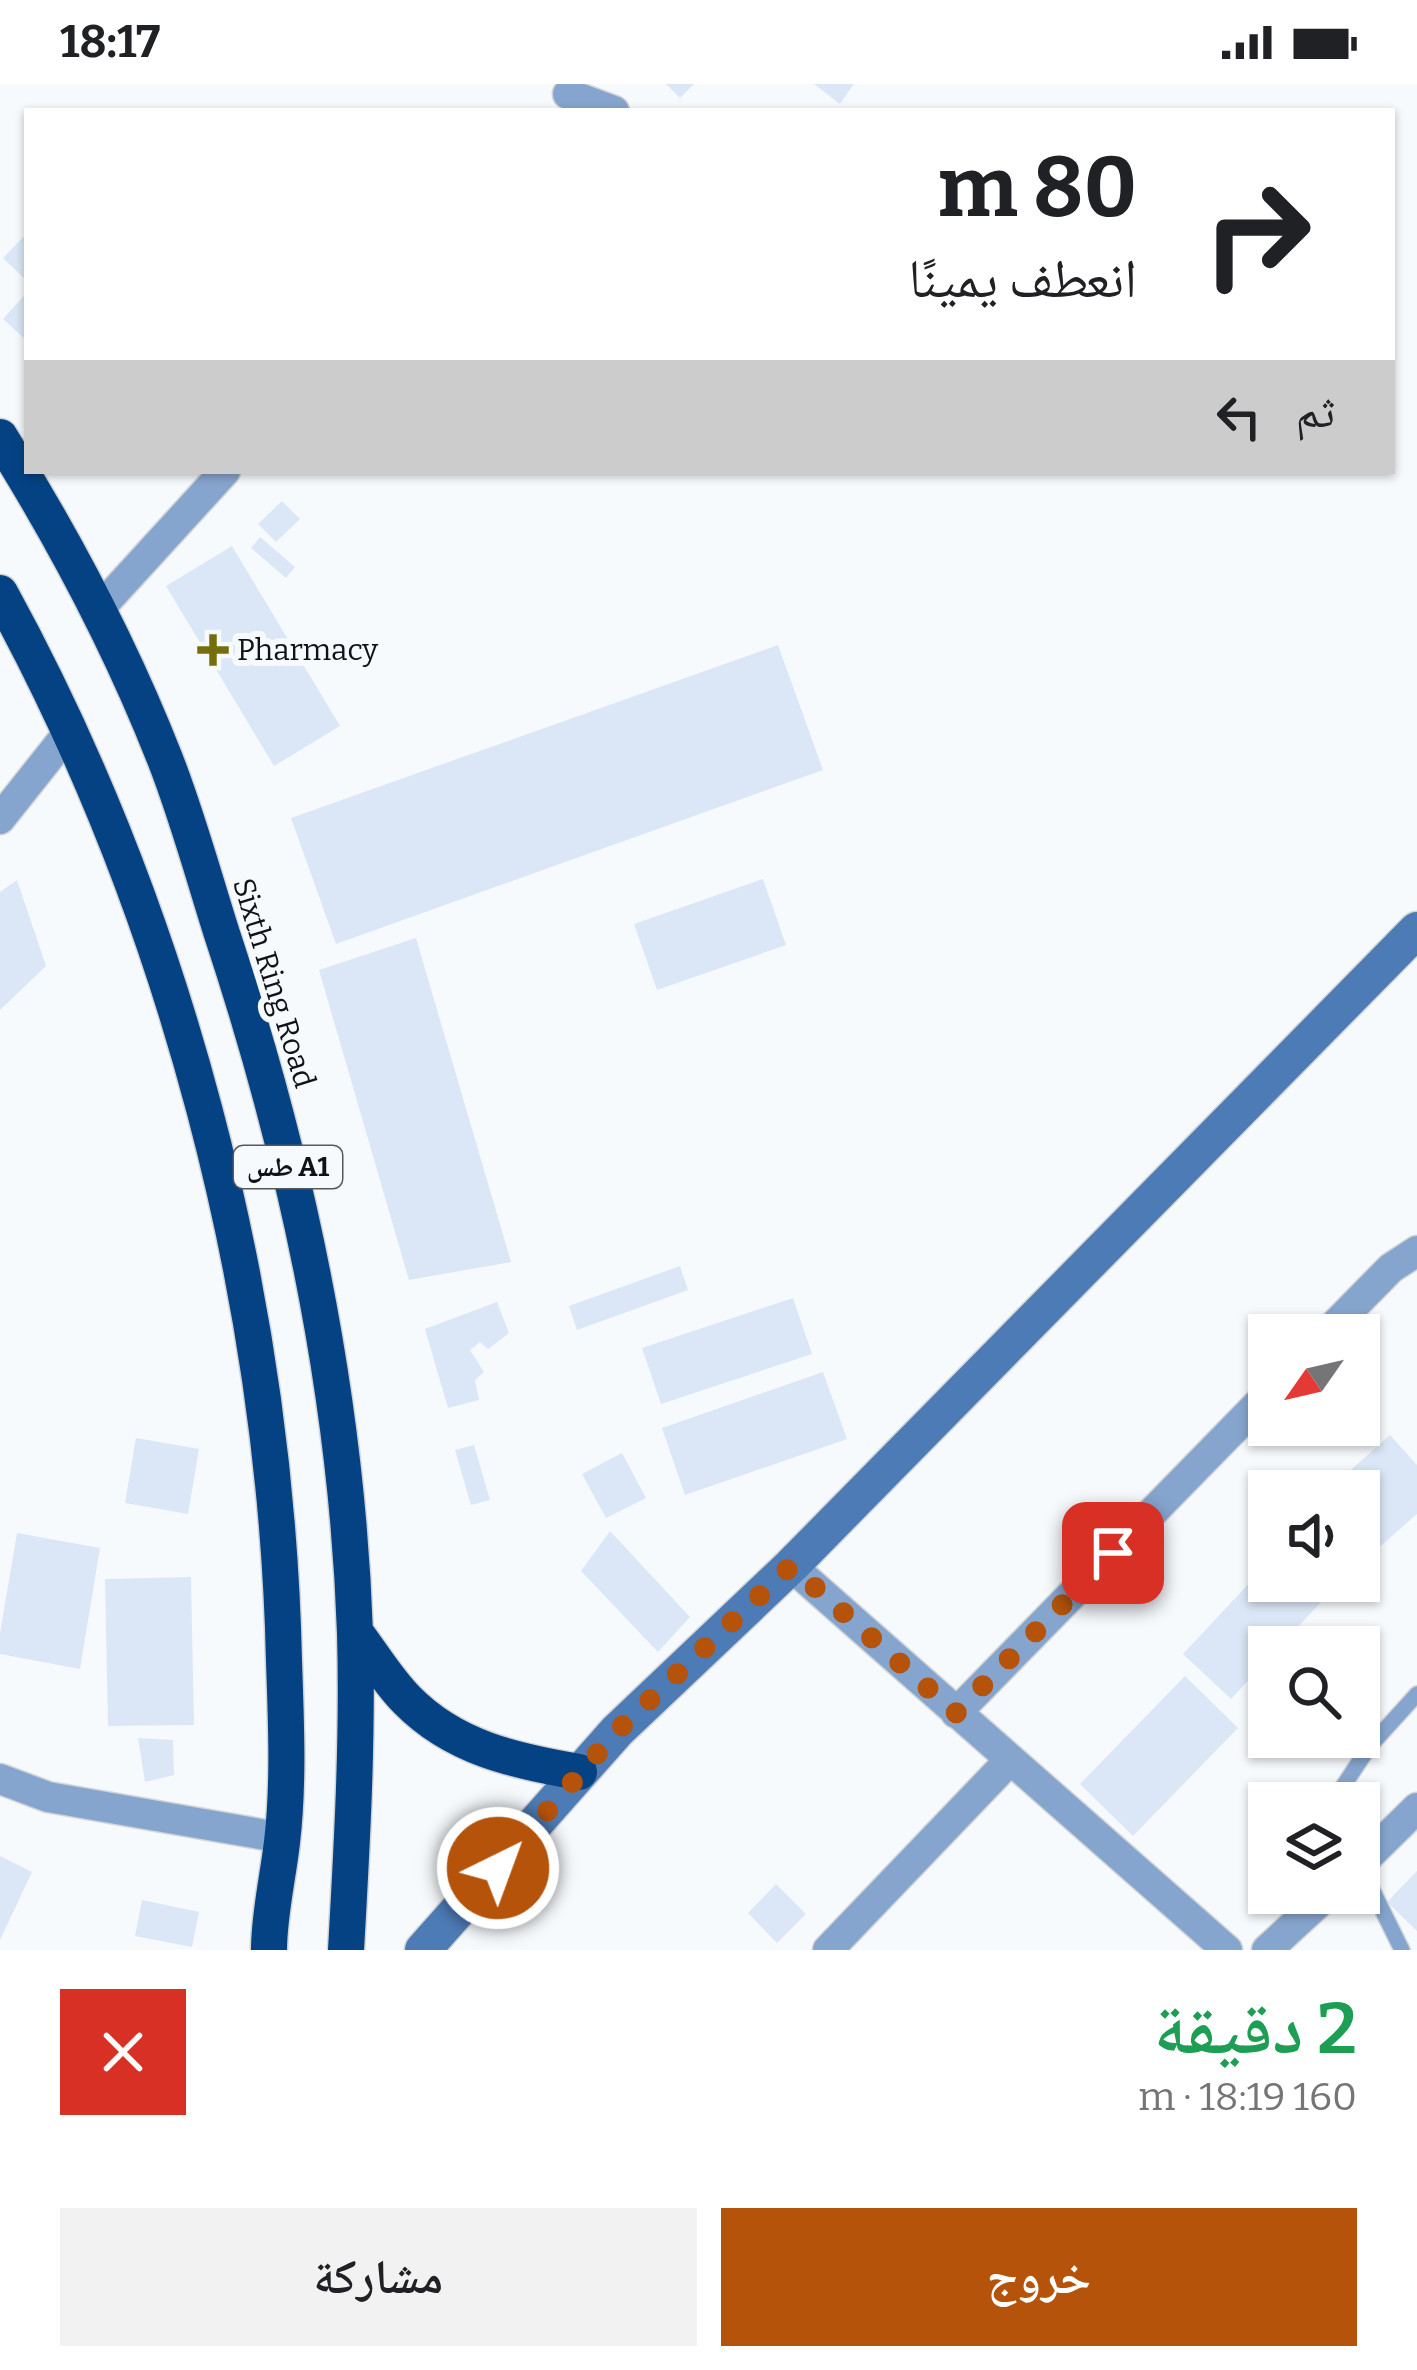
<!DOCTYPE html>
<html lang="ar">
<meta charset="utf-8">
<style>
:root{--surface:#fff;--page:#f2f2f2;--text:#202124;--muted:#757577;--accent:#b45309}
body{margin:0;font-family:Bitter,"Noto Naskh Arabic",serif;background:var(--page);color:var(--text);direction:rtl;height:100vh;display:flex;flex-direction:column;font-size:45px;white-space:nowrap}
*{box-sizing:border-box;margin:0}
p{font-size:39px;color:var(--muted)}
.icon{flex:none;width:66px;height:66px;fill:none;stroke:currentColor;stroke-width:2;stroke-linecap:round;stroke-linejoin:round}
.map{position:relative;height:1866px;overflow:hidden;direction:ltr}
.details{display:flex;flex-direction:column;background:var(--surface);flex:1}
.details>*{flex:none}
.top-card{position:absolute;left:24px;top:24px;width:1371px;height:366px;border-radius:0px;box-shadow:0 3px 9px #0004;direction:rtl;background:#fff;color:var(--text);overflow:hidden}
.needle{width:78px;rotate:236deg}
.buttons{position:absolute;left:1248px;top:1230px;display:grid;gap:24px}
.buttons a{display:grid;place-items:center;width:132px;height:132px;border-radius:0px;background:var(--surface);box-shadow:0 3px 9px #0004;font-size:60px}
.pin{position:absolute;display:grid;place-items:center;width:102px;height:102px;color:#fff;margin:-51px;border-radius:24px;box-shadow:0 6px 18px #0006}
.me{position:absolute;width:132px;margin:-66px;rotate:42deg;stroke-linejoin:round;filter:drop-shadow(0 0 9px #0008)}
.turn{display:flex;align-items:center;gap:42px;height:252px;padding:0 60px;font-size:54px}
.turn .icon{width:156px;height:156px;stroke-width:2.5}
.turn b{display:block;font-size:84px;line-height:102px}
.then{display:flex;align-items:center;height:114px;padding:0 60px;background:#0003;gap:24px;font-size:45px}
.round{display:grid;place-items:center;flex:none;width:126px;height:126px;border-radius:0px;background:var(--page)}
.head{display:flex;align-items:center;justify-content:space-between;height:204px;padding:0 60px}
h1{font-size:72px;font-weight:600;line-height:90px;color:#1e9e55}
.primary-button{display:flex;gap:24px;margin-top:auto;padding:24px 60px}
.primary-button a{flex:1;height:138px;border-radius:0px;background:var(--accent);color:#fff;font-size:48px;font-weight:600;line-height:138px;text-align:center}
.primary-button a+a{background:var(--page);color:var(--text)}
.status{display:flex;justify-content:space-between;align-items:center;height:84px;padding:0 60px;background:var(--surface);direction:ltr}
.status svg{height:33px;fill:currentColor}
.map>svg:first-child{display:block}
.building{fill:#dbe7f6}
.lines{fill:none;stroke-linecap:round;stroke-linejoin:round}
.lane-casing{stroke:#d2d5d8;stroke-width:18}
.street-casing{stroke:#d2d5d8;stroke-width:33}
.secondary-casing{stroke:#d2d5d8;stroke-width:39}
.highway-casing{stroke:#d2d5d8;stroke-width:39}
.lane{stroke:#86a5ce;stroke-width:15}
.street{stroke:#86a5ce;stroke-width:30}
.secondary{stroke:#4d7bb6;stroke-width:36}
.highway{stroke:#054283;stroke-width:36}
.route{stroke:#b45309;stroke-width:21;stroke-dasharray:0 37.8}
.poi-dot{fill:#746e0c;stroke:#f7fafd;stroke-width:4.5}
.labels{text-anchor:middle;stroke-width:12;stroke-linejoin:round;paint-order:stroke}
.shield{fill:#f7fafd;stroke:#55585d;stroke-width:3}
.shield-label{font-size:27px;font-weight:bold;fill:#0f1318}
.poi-label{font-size:30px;fill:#0f1318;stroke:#f7fafd;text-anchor:start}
.street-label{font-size:30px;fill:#0f1318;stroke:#f7fafd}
</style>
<div class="status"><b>18:17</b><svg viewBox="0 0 49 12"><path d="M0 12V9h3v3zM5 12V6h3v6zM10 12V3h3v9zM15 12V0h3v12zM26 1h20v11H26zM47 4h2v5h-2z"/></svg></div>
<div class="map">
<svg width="1417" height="1866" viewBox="0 0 1417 1866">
<rect width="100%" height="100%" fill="#f7fafd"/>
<!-- building -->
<path class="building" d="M666 0H694L680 14Z
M814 0H854L840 20Z
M27 149V197L3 174Z
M27 208V257L3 235Z
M282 417 300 435 276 458 258 440Z
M260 453 295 483 286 494 251 464Z
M232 462 340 642 274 682 166 502Z
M778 561 823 686 336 860 291 734Z
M763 795 786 861 657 906 634 840Z
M17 796 46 882 0 926V808Z
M416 854 511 1178 409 1196 319 886Z
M680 1182 688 1206 577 1246 569 1222Z
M793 1214 812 1270 661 1320 642 1264Z
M497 1218 509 1249 488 1265 480 1258 470 1266 484 1288 475 1296 479 1316 448 1324 425 1245Z
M823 1288 847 1355 685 1411 662 1344Z
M1390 1351 1417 1381V1430L1359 1481V1407H1327Z
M136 1354 199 1365 188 1430 125 1419Z
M474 1361 490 1416 471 1421 455 1366Z
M622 1369 646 1414 606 1434 582 1390Z
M610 1447 690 1533 658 1568 581 1487Z
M17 1449 100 1464 80 1585 0 1570V1549Z
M1269 1478V1497H1298L1321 1518 1279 1563H1269V1574L1231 1615 1183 1570Z
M191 1493 194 1641 108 1642 105 1495Z
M1316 1497H1341L1327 1509Z
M1185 1592 1238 1644 1133 1752 1080 1700Z
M138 1654 173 1656 174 1691 145 1698Z
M0 1772 32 1788 0 1856Z
M1417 1787V1847L1387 1818Z
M776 1800 806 1830 777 1859 748 1829Z
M142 1816 199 1828 192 1863 135 1852Z"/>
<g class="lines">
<defs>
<path id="lane" d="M1343 1719 1340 1707 1369 1663 1417 1610
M1359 1779 1402 1866"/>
<path id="street" d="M568 10 614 27
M99 525 225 387
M0 735 69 648
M1325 1251 1391 1184 1417 1167
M791 1482 1227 1866
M956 1629 1269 1309
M0 1695 48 1713 283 1754
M1359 1781 1417 1724
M828 1866 1010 1676
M1267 1866 1329 1809"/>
<path id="secondary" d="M423 1866 617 1647 791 1482 1417 846"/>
<path id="highway" d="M0 353C64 455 121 563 165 675 187 731 203 790 221 847 296 1073 347 1311 355 1549 358 1654 352 1761 346 1866
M0 509C175 828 276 1214 284 1577 286 1636 289 1700 282 1758 278 1794 269 1830 269 1866
M355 1548C372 1570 387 1596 407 1616 454 1664 515 1677 579 1688"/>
</defs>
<!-- lane casing -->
<use href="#lane" class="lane-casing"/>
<!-- street casing -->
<use href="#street" class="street-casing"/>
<!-- secondary casing -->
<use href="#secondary" class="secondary-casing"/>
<!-- highway casing -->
<use href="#highway" class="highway-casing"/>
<!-- lane -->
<use href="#lane" class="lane"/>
<!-- street -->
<use href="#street" class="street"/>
<!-- secondary -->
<use href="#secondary" class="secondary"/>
<!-- highway -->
<use href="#highway" class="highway"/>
</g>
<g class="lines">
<!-- route -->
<path class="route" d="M498 1784 617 1647 791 1482 956 1629 1113 1469"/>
</g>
<!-- markers -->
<path class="poi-dot" d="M207 548h12v12h12v12h-12v12h-12v-12h-12v-12h12z"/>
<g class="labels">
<!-- shield labels -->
<rect class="shield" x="234" y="1062" width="108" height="42" rx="9"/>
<g class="shield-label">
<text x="288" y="1092">طس A1</text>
</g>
<!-- poi labels -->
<g class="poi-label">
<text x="237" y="576">Pharmacy</text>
</g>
<!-- street labels -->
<g class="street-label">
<text transform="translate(274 899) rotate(73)" y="10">Sixth Ring Road</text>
</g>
</g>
</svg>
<div class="buttons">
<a><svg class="needle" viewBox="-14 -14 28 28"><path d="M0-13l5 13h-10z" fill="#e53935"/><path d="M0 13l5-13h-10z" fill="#757577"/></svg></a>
<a><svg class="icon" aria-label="sound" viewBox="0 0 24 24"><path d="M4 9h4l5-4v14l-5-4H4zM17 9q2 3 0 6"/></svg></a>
<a><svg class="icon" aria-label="search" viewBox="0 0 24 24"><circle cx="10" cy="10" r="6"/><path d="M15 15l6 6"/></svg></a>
<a><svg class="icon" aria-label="layers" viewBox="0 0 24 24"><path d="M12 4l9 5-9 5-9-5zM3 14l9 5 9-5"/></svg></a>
</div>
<div class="pin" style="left:1113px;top:1469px;background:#d93025"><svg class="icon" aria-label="arrive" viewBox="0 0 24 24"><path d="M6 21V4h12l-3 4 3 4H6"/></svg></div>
<svg class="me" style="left:498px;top:1784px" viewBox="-20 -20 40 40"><circle r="17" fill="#b45309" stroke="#fff" stroke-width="3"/><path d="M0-11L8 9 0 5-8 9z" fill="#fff"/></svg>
<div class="top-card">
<div class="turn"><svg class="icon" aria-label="right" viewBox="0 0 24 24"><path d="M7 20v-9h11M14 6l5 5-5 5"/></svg><div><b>80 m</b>انعطف يمينًا</div></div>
<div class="then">ثم<svg class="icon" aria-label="left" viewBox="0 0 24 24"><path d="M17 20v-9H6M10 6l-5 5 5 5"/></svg></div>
</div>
</div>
<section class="details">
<div class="head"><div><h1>2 دقيقة</h1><p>160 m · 18:19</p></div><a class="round" style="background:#d93025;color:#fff"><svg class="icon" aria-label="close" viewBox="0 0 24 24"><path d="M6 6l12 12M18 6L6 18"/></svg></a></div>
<div class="primary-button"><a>خروج</a><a>مشاركة</a></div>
</section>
